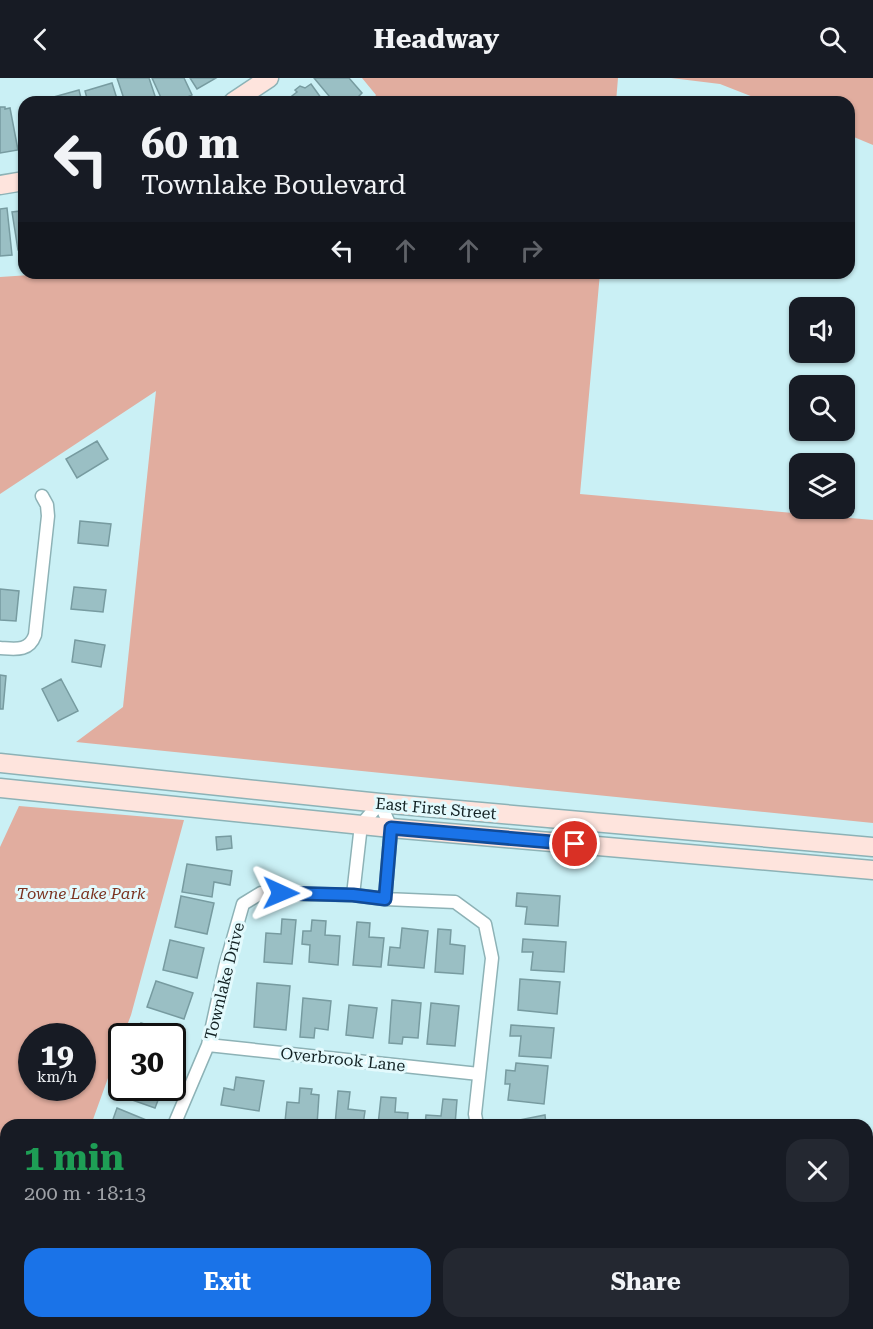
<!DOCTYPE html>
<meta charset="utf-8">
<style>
:root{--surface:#171b24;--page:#242831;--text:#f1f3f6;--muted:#9ea1a6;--accent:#1a73e8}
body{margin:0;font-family:"Roboto Serif",serif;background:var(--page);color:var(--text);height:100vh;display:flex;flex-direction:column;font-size:22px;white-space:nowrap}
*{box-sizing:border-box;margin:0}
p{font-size:20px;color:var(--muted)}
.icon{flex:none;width:33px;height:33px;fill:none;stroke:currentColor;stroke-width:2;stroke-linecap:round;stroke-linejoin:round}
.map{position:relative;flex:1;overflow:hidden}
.details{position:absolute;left:0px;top:1041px;width:873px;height:210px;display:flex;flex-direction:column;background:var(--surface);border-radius:18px 18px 0 0;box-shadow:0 2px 4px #0004}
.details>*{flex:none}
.banner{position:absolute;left:18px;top:18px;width:837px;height:183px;border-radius:18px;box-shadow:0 2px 4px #0004;background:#171b24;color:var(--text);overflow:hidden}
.tools{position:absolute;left:789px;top:219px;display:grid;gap:12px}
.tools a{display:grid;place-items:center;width:66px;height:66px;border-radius:12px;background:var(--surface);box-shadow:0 2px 4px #0004;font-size:30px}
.speed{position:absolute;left:18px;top:945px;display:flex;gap:12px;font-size:30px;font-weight:700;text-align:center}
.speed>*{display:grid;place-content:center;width:78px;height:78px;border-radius:50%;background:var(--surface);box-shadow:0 2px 4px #0004;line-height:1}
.speed small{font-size:15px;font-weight:400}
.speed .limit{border:3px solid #111;border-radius:9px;background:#fff;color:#111}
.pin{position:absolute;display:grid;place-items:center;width:51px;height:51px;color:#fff;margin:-26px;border:3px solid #fff;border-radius:50%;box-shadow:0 2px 6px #0007}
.me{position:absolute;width:66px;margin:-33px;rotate:91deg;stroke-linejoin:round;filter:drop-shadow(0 0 4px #0008)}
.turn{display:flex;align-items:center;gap:21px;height:126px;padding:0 24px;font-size:27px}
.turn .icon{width:78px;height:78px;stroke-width:2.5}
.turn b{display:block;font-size:42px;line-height:51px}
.lanes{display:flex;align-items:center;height:57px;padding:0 24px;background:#0003;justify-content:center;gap:30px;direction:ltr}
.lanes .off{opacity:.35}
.round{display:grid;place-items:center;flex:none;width:63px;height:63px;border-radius:18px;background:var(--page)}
.head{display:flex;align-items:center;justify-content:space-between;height:102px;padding:0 24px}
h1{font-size:36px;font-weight:700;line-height:45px;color:#1e9e55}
.button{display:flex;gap:12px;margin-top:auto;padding:12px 24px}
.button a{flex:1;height:69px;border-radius:18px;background:var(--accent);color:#fff;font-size:24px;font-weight:700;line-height:69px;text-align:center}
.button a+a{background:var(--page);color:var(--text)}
header{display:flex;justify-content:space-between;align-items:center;height:78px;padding:0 24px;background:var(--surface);font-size:27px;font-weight:700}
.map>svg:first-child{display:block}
.green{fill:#e1ad9f;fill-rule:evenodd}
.water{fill:#76c2cb}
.building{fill:#9abfc4;stroke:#779ba0;stroke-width:1.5}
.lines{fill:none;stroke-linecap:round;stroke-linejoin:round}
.lane-casing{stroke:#8db2b6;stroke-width:9}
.street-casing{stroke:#8db2b6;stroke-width:15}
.secondary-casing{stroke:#8db2b6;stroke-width:21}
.lane{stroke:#fff;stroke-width:6}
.street{stroke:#fff;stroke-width:12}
.secondary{stroke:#fee4dd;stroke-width:18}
.route-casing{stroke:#114b97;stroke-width:15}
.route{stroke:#1a73e8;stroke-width:10}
.labels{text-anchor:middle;stroke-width:6;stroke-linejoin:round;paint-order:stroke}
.street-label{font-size:16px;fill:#112022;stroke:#e3fafd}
.park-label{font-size:16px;font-style:italic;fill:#7b3320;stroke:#e3fafd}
</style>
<header><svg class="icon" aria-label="back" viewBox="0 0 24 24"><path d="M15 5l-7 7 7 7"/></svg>Headway<svg class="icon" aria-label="search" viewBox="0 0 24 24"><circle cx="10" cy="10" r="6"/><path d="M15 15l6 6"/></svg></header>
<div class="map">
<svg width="873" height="1251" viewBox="0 0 873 1251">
<rect width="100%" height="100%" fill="#caf0f5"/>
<!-- green -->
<path class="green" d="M362 0H618L616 24H371L376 17Z
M671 0H873V67L849 57V24H766L720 6Z
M38 195H600L580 416 873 442V745L76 664 123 629 156 313 0 416V199L30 197Z
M19 728 184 742 131 937 123 958H122L121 964 91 1047H6V1245H34L33 1251H0V769ZM32 958H82V1010H32Z"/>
<!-- water -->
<path class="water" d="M0 1180 6 1183V1222L0 1224Z"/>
<!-- building -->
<path class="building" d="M117 0H149L156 21 150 23V24H125Z
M152 0H184L192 17 181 22 180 20 171 24H163Z
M190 0H216L197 11Z
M314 0H349L362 15 354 23 350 19 345 24H334Z
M112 5 118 24H88L85 13Z
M311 6 324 24H291L288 21 297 14 295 12 300 8 305 10Z
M79 12 82 24H51L50 20Z
M0 29H5V31L10 30 18 72 0 75Z
M24 33V57L19 34Z
M24 128V171L18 172 12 134 20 133 19 129Z
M7 130 12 177 0 178V131Z
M97 363 108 381 77 400 66 381Z
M80 443 111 446 108 468 78 465Z
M74 509 106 512 103 534 71 531Z
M0 511 19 513 16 543 0 542Z
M75 562 105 567 101 589 72 584Z
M0 597 6 598 3 631H0Z
M61 601 78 633 58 643 42 611Z
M231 758 232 770 217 772 216 759Z
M187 786 232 793 230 807 214 804 212 819 182 814Z
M517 815 560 818 558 848 525 846 527 829 516 828Z
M181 818 214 825 207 856 175 849Z
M282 841 296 842 292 886 264 884 266 855 281 856Z
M312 842 326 843 325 857 340 858 338 887 309 884 310 867 302 866 303 853H311Z
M357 844 370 845 369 859 384 860 381 889 353 887Z
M402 850 428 853 424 890 388 887 390 869 400 870Z
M438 851 451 852 450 866 465 868 463 896 435 894Z
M523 861 566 864 564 894 531 892 533 874H522Z
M170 862 204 870 197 900 163 892Z
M520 901 560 904 557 936 518 932Z
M156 903 193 915 184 941 147 929Z
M257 905 290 908 286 952 254 949Z
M303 920 331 923 328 952 315 950 314 960 300 959Z
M392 922 421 925 418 960 403 959 402 966 389 965Z
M431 925 459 928 455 968 427 966Z
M349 927 377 930 373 960 346 957Z
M141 945 178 956 172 975V958H136Z
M511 947 554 950 551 980 519 978 521 958H510Z
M516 985 548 988 544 1026 508 1022 510 1006H505L506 992 515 993Z
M236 999 264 1003 259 1033 221 1027 224 1010 234 1012Z
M124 1010H153L152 1014 160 1017 155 1030 121 1018Z
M300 1010 312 1011 311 1016 319 1017 317 1047 285 1044 287 1024 299 1025Z
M338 1013 350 1014 348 1031 365 1033 363 1047H335Z
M381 1019 396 1020 395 1034 408 1035 407 1047H378Z
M443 1021 457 1022 455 1047H425L426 1037 441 1038Z
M117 1030 151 1044 150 1047H111Z
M545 1037 546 1047H520L519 1042Z
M154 1245H183V1249Z
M234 1245H265L266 1251H235Z
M284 1245H311L312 1251H277L276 1247Z
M322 1245H356L357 1251H323Z
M373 1245H401L402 1250 373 1251Z
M409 1245H446V1249L410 1251Z
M456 1245H468V1251H457Z
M527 1245H554L559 1251H520Z
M649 1245H688L689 1246 683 1251H642Z
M801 1245H833L867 1249V1247L873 1248V1251H801Z"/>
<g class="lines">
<defs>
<path id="lane" d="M867 1231 873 1232"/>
<path id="street" d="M0 570C15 571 29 574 35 557L48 438 47 427 42 418
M353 817 361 747 380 725 391 750 385 821
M208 967 479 996
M174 1047 208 967 225 889 243 826 261 815 353 817 385 821 455 824 485 846 492 880 475 1036 477 1047
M595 1245 600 1251
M117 1251 118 1245"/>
<path id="secondary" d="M233 24 269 0
M0 107 24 103
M0 685 380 725 873 769
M0 710 391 750 873 792"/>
</defs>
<!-- lane casing -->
<use href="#lane" class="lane-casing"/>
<!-- street casing -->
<use href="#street" class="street-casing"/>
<!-- secondary casing -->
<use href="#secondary" class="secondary-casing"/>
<!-- lane -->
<use href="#lane" class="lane"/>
<!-- street -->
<use href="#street" class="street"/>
<!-- secondary -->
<use href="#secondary" class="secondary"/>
</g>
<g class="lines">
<defs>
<path id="route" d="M281 815 353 817 385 821 391 750 575 766"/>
</defs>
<!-- route casing -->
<use href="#route" class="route-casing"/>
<!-- route -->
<use href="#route" class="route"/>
</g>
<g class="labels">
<!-- street labels -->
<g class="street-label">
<text transform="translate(436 730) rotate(5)" y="6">East First Street</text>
<text transform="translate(224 903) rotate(-76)" y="6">Townlake Drive</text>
<text transform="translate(343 981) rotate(6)" y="6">Overbrook Lane</text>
</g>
<!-- park labels -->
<g class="park-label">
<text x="81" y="821">Towne Lake Park</text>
</g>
</g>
</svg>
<div class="tools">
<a><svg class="icon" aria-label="sound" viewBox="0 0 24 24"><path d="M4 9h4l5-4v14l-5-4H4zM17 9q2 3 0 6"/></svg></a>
<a><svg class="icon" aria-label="search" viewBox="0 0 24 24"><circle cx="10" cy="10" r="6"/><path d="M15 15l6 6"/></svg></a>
<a><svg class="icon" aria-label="layers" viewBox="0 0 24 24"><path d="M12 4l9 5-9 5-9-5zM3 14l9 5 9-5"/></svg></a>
</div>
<div class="speed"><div>19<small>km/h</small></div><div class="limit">30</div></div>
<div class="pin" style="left:575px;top:766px;background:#d93025"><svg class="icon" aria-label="arrive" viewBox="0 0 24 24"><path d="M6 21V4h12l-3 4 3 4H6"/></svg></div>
<svg class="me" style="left:281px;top:815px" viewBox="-20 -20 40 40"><path d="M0-17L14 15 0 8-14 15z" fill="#1a73e8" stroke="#fff" stroke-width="4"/></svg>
<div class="banner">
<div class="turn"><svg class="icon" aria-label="left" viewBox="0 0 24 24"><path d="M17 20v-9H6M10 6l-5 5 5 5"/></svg><div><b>60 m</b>Townlake Boulevard</div></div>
<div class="lanes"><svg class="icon" aria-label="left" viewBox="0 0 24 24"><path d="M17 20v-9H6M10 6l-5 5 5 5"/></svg><svg class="icon off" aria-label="ahead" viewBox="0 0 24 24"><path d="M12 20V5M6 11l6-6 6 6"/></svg><svg class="icon off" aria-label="ahead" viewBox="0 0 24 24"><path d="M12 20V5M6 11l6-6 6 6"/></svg><svg class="icon off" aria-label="right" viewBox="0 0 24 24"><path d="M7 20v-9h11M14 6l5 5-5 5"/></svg></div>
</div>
<section class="details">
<div class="head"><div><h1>1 min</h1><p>200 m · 18:13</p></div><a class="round"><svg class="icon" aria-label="close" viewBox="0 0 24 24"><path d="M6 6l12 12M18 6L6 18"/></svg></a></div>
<div class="button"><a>Exit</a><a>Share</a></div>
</section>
</div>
